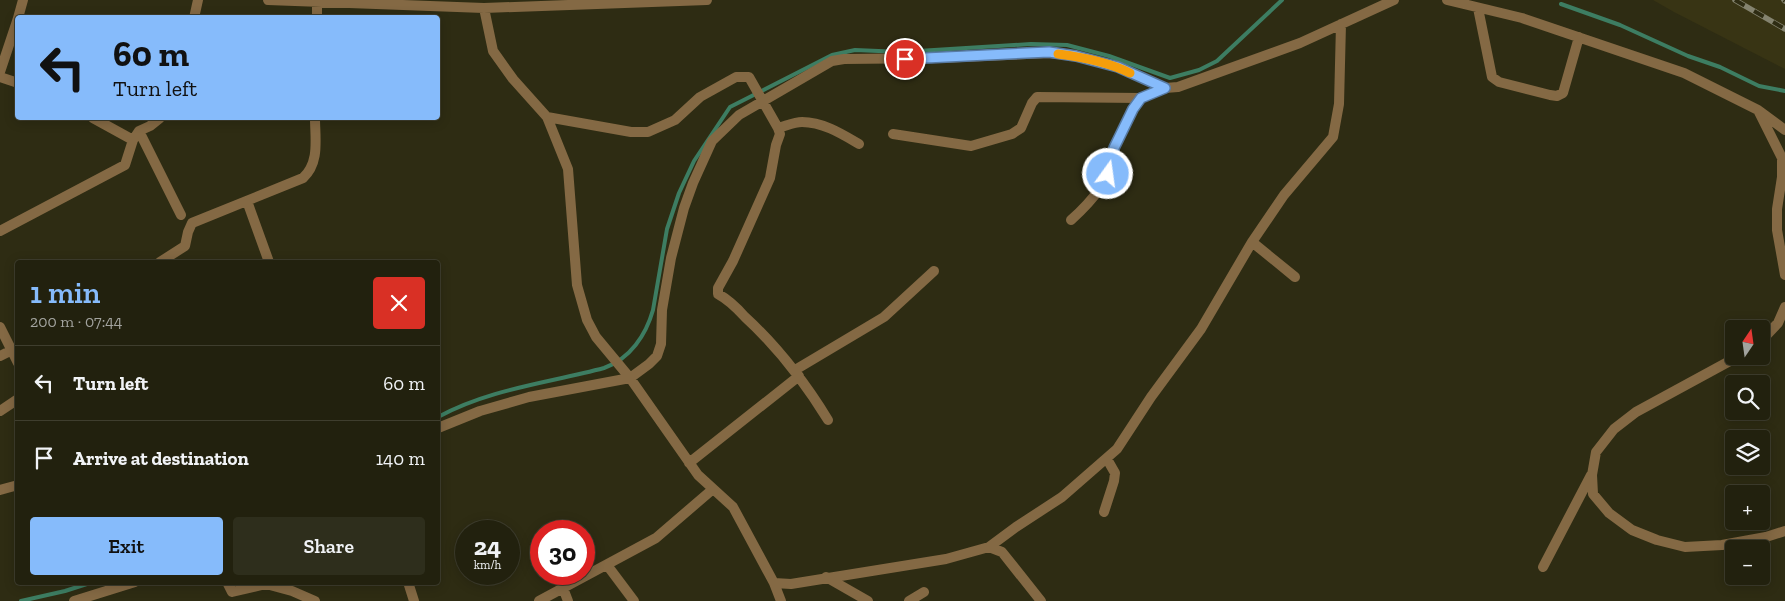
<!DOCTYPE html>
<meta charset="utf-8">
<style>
:root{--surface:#22210e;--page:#2e2e1c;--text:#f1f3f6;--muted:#a2a39e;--line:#3f3e2e;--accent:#86bbfb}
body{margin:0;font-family:"Zilla Slab",serif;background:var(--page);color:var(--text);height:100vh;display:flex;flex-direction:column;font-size:19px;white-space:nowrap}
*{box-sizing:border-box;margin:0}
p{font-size:16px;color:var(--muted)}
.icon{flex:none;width:28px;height:28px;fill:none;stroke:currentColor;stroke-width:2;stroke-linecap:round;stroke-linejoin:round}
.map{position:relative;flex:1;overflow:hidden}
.sheet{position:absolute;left:15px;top:260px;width:425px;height:325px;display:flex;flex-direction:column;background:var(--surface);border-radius:5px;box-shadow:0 2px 12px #0003,0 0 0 1px var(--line)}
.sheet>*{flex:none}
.hud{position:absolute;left:15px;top:15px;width:425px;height:105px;border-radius:5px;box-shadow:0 2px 12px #0003,0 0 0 1px var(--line);background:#86bbfb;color:#111;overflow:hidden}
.needle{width:32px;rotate:13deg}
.controls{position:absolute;left:1725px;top:320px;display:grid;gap:10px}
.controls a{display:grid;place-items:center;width:45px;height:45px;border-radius:5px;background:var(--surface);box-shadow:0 2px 12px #0003,0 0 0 1px var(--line);font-size:25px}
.speed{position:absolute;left:455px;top:520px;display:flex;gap:10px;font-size:25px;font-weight:700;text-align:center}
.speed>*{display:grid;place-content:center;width:65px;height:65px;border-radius:50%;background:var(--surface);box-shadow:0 2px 12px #0003,0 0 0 1px var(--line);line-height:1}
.speed small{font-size:12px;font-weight:400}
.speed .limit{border:8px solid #d22;background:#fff;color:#111}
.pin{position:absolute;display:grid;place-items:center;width:42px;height:42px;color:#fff;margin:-21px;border:2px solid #fff;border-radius:50%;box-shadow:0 1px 5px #0007}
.me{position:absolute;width:55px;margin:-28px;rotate:14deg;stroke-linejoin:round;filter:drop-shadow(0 0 4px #0008)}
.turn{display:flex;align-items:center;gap:18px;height:105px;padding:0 15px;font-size:22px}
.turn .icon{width:65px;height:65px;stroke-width:2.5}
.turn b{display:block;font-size:35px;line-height:42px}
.round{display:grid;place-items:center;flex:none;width:52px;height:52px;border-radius:5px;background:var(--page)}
.overview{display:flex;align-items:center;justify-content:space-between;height:85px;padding:0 15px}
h1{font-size:30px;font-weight:600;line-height:38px;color:var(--accent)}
.action{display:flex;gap:10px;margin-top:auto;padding:10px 15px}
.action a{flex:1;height:58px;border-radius:5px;background:var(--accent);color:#111;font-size:20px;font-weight:600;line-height:58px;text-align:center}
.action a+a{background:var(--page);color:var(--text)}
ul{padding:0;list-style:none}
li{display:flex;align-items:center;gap:15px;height:75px;padding:0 15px;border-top:1px solid var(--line)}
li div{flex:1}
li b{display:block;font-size:19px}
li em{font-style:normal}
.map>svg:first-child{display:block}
.built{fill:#383414}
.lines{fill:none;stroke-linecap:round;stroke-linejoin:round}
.stream{stroke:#3d7d62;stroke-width:4}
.minor{stroke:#846944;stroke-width:10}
.rail-casing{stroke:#84836f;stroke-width:5.5}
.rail{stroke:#2e2c13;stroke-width:4;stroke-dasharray:11;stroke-linecap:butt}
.route-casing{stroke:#577aa3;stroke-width:12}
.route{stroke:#86bbfb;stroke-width:9}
.slow{stroke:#f59e0b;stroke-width:9}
</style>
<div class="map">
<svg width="1785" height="601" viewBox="0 0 1785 601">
<rect width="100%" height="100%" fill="#2e2c13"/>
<!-- built -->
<path class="built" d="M1653 0H1785V69L1674 12Z"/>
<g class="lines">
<!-- stream -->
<path class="stream" d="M1561 4 1620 25 1688 56 1720 67 1759 86 1785 91
M438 417C489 389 548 383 604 368 630 359 646 335 653 310L667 229 679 193 694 161 730 107 832 55 855 50 902 52 1031 44 1067 45 1109 56 1170 78 1199 70 1217 61 1282 0
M21 601 65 591 93 582"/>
<!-- minor -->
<path class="minor" d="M268 0 484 8 707 0
M1447 0 1522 18 1684 73 1758 110 1785 130
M484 8 493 51 513 79 547 117 568 169 577 285 587 320 596 337 630 378 698 475 733 507 774 583 791 584 946 559 989 547 1002 552 1041 601
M1478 8 1492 77 1499 82 1550 95 1557 96 1563 93 1579 37
M18 18 23 0
M194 18 198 0
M317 18V2
M0 72 18 18
M0 77 18 83
M1759 112 1782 158V177L1777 209V230L1785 275
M547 117 631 132H648L675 120 700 97 736 77H749L778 128 780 134 776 145 770 178 733 261 718 288V294C729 300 737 308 745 317 779 348 804 381 828 420
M93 118 133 140
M778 128C786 126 794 122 802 122 823 122 842 134 859 144
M139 131 181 215
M893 134 971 146 1012 134 1021 128 1032 103 1037 97 1141 98
M247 201 269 262
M1071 220C1089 204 1117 174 1114 148L1133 109 1141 98 1165 88
M0 231 125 165 133 140 139 131 150 126 160 118
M1252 242 1295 277
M160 262 185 246 188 232 192 223 303 178C320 162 315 139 315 118
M0 327 18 363
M1761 341 1778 323 1785 307
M0 356 18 347
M1739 356 1636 412 1614 429 1596 452 1592 475 1593 494 1609 513 1632 530 1657 540 1685 547 1722 545 1766 537 1785 531
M795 370 884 317 934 271
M0 411 18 399
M438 428 480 411 529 397 630 378 649 364 657 356 661 344 662 310 671 258 684 208 693 183 712 141 739 115 832 61 844 59 940 58 1049 53 1076 56 1118 67 1165 88 1178 87 1300 43 1394 0
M689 463 799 376
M0 490 18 485
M1104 512 1114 481 1115 473 1107 459
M989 547 1016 527 1062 497 1117 449 1151 397 1201 329 1252 242 1284 195 1333 137 1339 104 1341 24
M607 565 634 601
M1543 567 1591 475
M826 577 868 601
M227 582 232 592 266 584 292 591 315 601
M408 582 414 601
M774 583 781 601
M563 588 568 601
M74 601 135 582
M539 601 656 538 713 489
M909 601 924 592"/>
<defs>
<path id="rail" d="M1735 0 1785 29
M1784 0 1785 1"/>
</defs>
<!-- rail casing -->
<use href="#rail" class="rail-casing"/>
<!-- rail -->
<use href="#rail" class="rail"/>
</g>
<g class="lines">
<defs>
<path id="route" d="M905 59 1049 52 1076 56 1118 67 1165 88 1141 98 1133 109 1114 148V153L1108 174"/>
</defs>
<!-- route casing -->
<use href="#route" class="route-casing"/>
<!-- route -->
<use href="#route" class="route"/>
<!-- slow -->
<path class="slow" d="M1058 54C1082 57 1108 62 1130 73"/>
</g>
</svg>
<div class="controls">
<a><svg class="needle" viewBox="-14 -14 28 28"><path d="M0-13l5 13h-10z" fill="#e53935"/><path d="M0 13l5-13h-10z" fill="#a2a39e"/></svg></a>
<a><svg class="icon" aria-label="search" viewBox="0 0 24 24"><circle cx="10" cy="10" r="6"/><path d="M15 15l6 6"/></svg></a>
<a><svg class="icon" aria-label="layers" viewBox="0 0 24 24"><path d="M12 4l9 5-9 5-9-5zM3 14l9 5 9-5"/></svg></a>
<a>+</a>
<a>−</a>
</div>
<div class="speed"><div>24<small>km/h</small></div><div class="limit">30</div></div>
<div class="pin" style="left:905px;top:59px;background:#d93025"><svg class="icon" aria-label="arrive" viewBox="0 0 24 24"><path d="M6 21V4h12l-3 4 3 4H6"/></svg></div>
<svg class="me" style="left:1108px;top:174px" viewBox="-20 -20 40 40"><circle r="17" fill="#86bbfb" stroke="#fff" stroke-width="3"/><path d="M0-11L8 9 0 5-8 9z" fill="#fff"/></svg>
<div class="hud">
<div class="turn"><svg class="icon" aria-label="left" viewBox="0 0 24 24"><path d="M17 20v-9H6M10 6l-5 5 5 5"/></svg><div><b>60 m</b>Turn left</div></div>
</div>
<section class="sheet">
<div class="overview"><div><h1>1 min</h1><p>200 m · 07:44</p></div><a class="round" style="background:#d93025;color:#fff"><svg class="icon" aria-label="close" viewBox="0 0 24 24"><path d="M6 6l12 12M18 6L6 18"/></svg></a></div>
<ul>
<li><svg class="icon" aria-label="left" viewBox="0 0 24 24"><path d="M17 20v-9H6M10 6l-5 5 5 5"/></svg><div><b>Turn left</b></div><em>60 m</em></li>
<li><svg class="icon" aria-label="arrive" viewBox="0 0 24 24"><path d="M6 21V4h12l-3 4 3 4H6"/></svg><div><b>Arrive at destination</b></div><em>140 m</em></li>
</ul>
<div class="action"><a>Exit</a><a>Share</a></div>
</section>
</div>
